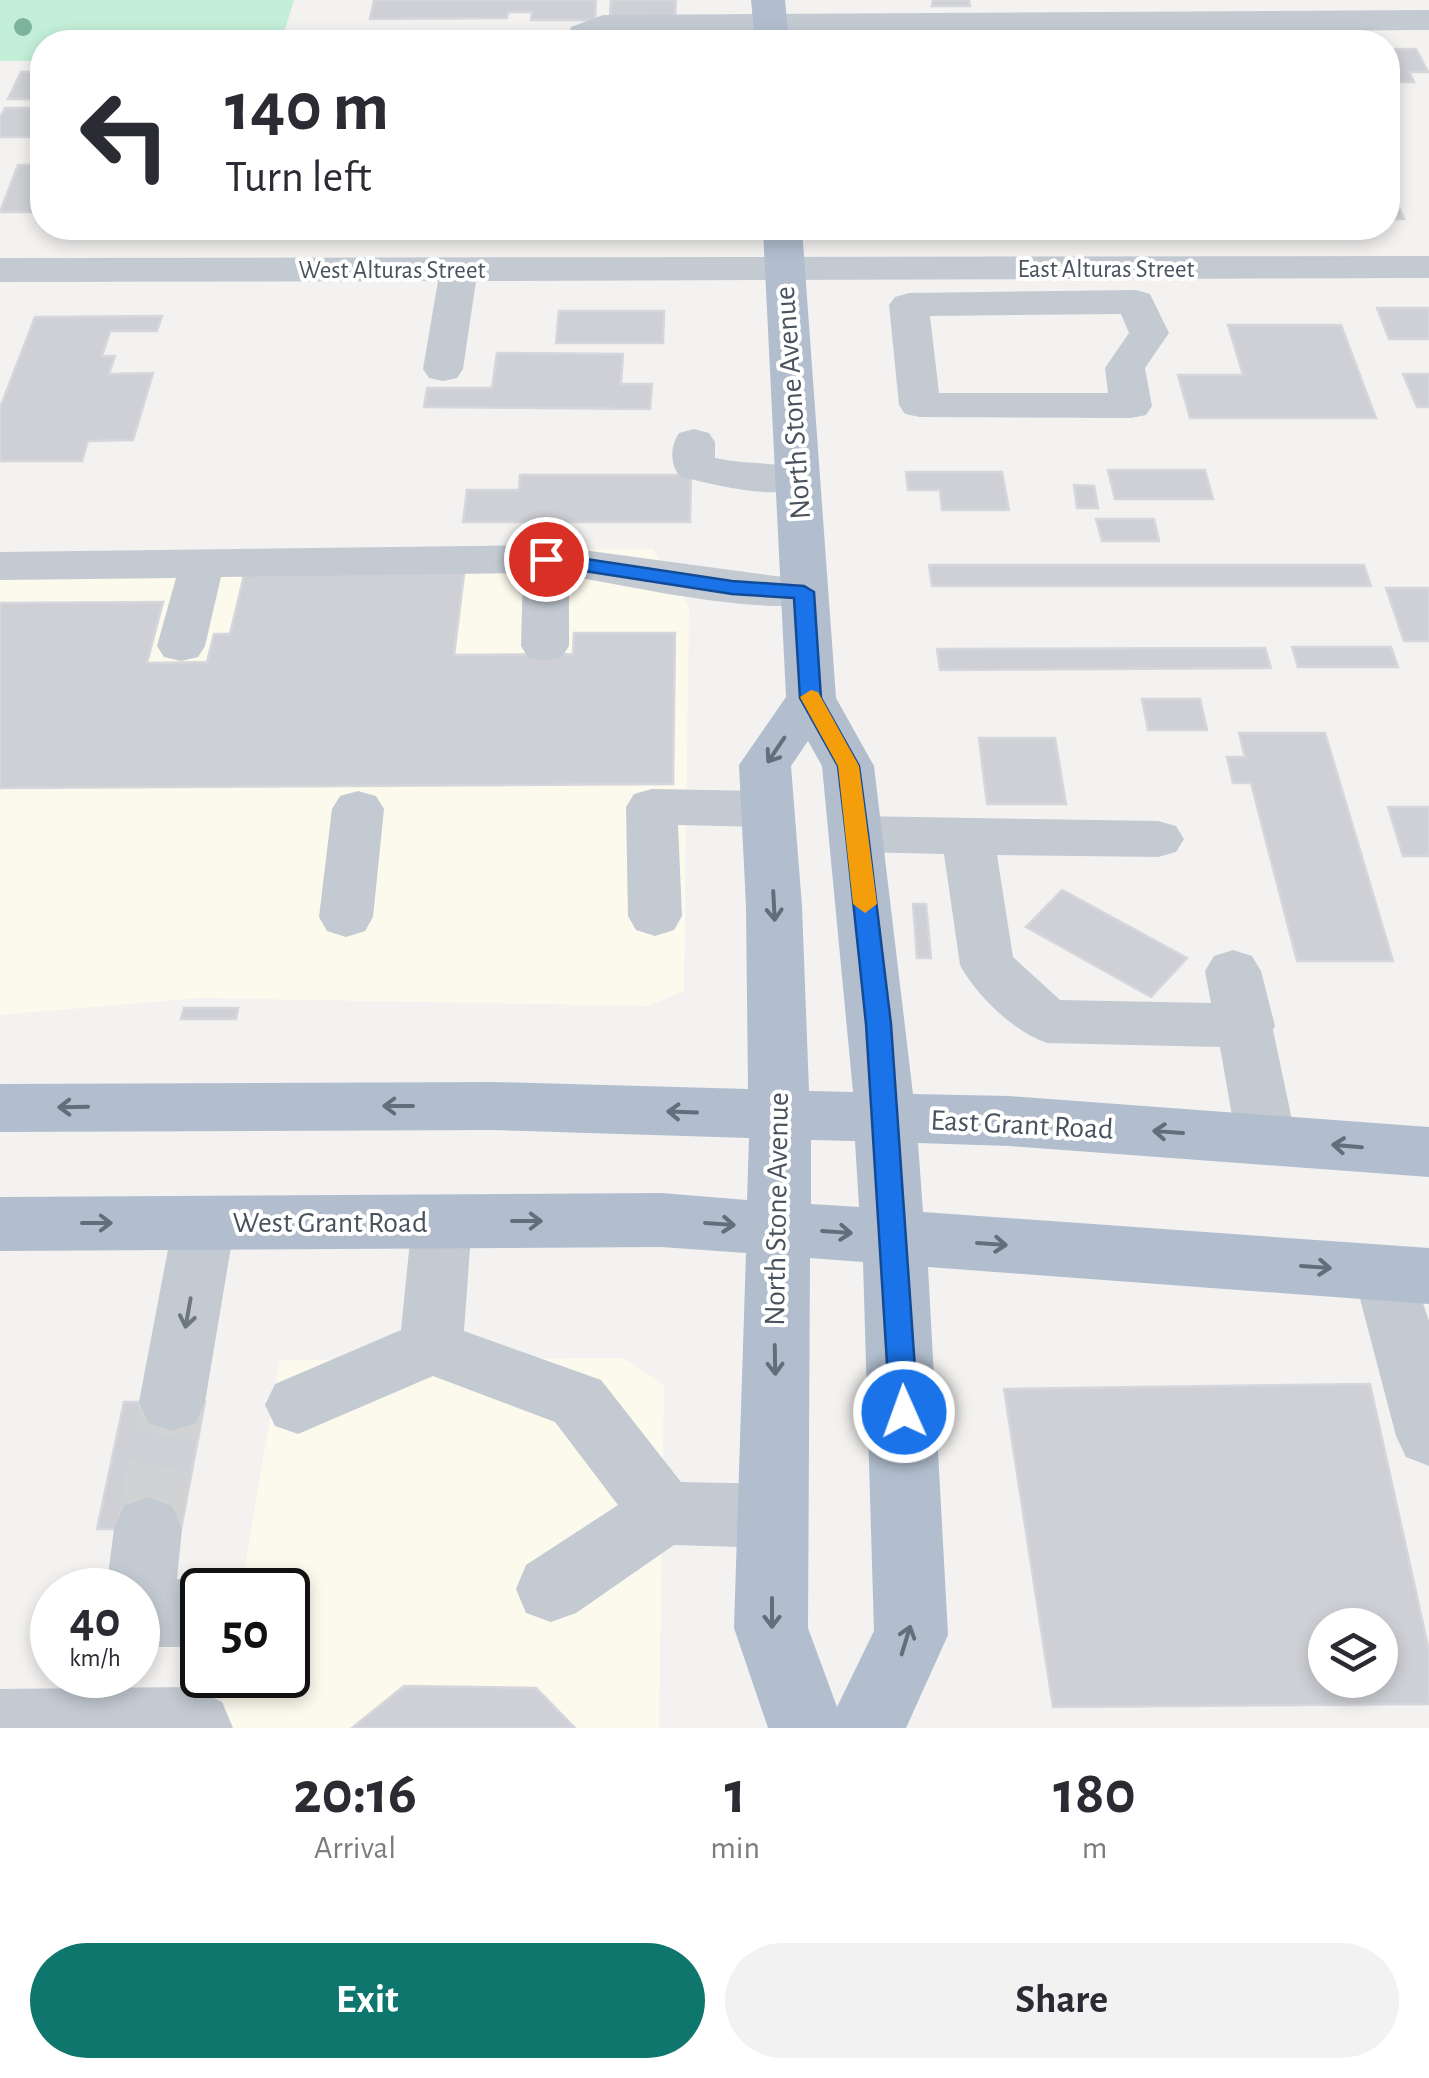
<!DOCTYPE html>
<style>
:root{--surface:#fff;--page:#f2f2f3;--text:#2b2b33;--muted:#7c7c81;--accent:#0f766e}
body{margin:0;font-family:"Alegreya Sans",sans-serif;background:var(--page);color:var(--text);height:100vh;display:flex;flex-direction:column;font-size:38px;white-space:nowrap}
*{box-sizing:border-box;margin:0}
p{font-size:32px;color:var(--muted)}
.icon{flex:none;width:55px;height:55px;fill:none;stroke:currentColor;stroke-width:2;stroke-linecap:round;stroke-linejoin:round}
.map{position:relative;height:1728px;overflow:hidden}
.sheet{display:flex;flex-direction:column;background:var(--surface);flex:1}
.sheet>*{flex:none}
.top-card{position:absolute;left:30px;top:30px;width:1370px;height:210px;border-radius:40px;box-shadow:0 5px 15px #0003;background:#fff;color:var(--text);overflow:hidden}
.fabs{position:absolute;left:1308px;top:1608px;display:grid;gap:20px}
.fabs a{display:grid;place-items:center;width:90px;height:90px;border-radius:50%;background:var(--surface);box-shadow:0 5px 15px #0003;font-size:50px}
.speed{position:absolute;left:30px;top:1568px;display:flex;gap:20px;font-size:50px;font-weight:700;text-align:center}
.speed>*{display:grid;place-content:center;width:130px;height:130px;border-radius:50%;background:var(--surface);box-shadow:0 5px 15px #0003;line-height:1}
.speed small{font-size:25px;font-weight:400}
.speed .limit{border:5px solid #111;border-radius:15px;background:#fff;color:#111}
.pin{position:absolute;display:grid;place-items:center;width:85px;height:85px;color:#fff;margin:-42px;border:5px solid #fff;border-radius:50%;box-shadow:0 2px 10px #0007}
.me{position:absolute;width:110px;margin:-55px;rotate:358deg;stroke-linejoin:round;filter:drop-shadow(0 0 8px #0008)}
.turn{display:flex;align-items:center;gap:35px;height:210px;padding:0 30px;font-size:45px}
.turn .icon{width:130px;height:130px;stroke-width:2.5}
.turn b{display:block;font-size:70px;line-height:85px}
.eta{display:flex;justify-content:space-evenly;align-items:center;height:170px;text-align:center}
.eta b{font-size:60px;font-weight:700;line-height:70px}
.button{display:flex;gap:20px;margin-top:auto;padding:20px 30px}
.button a{flex:1;height:115px;border-radius:60px;background:var(--accent);color:#fff;font-size:40px;font-weight:700;line-height:115px;text-align:center}
.button a+a{background:var(--page);color:var(--text)}
.map>svg:first-child{display:block}
.commercial{fill:#fcf9ed}
.green{fill:#c3eed8}
.building{fill:#ced0d5;stroke:#d6d7dc;stroke-width:2.5;fill-rule:evenodd}
.lines{fill:none;stroke-linecap:round;stroke-linejoin:round}
.minor-tunnel{stroke:#d1d2d4;stroke-width:64;stroke-dasharray:64 31;stroke-linecap:butt}
.minor{fill:#c3cad2;fill-rule:evenodd}
.major{fill:#b2bece;fill-rule:evenodd}
.tree{fill:#7cb39c}
.oneway{stroke:#646d7a}
.oneway2{stroke:#6e7681}
.route{fill:#1a73e8;stroke:#114b97;stroke-width:2.5}
.slow{fill:#f59e0b}
.labels{text-anchor:middle;stroke-width:8;stroke-linejoin:round;paint-order:stroke}
.far-street-label{font-size:25px;fill:#4a525e;stroke:#fff}
.street-label{font-size:30px;fill:#4a525e;stroke:#fff}
</style>
<div class="map">
<svg width="1429" height="1728" viewBox="0 0 1429 1728">
<rect width="100%" height="100%" fill="#f3f2f1"/>
<!-- commercial -->
<path class="commercial" d="M653 549 689 607 684 991 648 1006 200 998 0 1015V554Z
M624 1358 664 1386 659 1728H223L221 1704 226 1675H288V1590H241L280 1360Z"/>
<!-- green -->
<path class="green" d="M0 0H294L281 42H42V61H0Z"/>
<!-- building -->
<path class="building" d="M374 0H596L595 20H531L532 12H508L507 18 370 19Z
M611 0H676L675 19H610Z
M933 0H969L970 6H932Z
M611 27H692V42H609Z
M1388 49H1416L1428 72H1409L1414 82H1393L1388 71Z
M21 72H42V99H8Z
M5 108H42V137H0V118Z
M18 165H42V212H0Z
M1388 181 1404 219H1388Z
M882 228H985L987 237H883Z
M1377 308H1429V339H1389Z
M559 311H664L663 343H556Z
M162 316 157 331H110L102 356H115L109 374 153 373 133 440 88 441 82 461H0V408L35 317Z
M1228 325H1341L1376 418H1190L1178 375H1243Z
M497 353 623 354 621 384H652L650 409 424 407 427 388H492Z
M1403 374H1429V407H1417Z
M1108 470H1205L1213 499H1115Z
M906 472H1002L1009 510H942L940 490H908Z
M520 475H691L690 522H463L467 490H519Z
M1074 485 1094 486 1098 508H1077Z
M1096 519H1154L1159 541H1102Z
M929 565H1364L1371 586H932Z
M465 566 454 655 573 654 574 633H675L673 784 0 788V603L163 602 147 663 207 662 214 634H230L246 567Z
M1386 588H1429V641H1404Z
M1292 647H1391L1398 667H1298Z
M1265 648 1271 668 940 670 937 649Z
M1142 699H1200L1207 730H1148Z
M1239 733H1325L1393 961H1297L1251 783H1233L1227 757H1245Z
M979 738H1055L1066 804H987Z
M1388 807H1429V856H1403Z
M1062 890 1068 893 1187 958 1151 997 1026 927Z
M913 904H926L931 958H917Z
M184 1008H238L236 1019H181Z
M1370 1384 1429 1651V1704L1053 1707 1004 1389ZM1325 1625H1380V1680H1325Z
M124 1402H205L181 1529H97Z
M404 1686 536 1688 575 1728H352Z"/>
<g class="lines">
<!-- minor-tunnel -->
<path class="minor-tunnel" d="M148 1529 172 1402"/>
<!-- minor -->
<path class="minor" d="M1429 10V30L608 35 598 42H566L571 27 603 15Z
M1429 256V278L476 281 463 369 457 378 443 381 429 378 423 369 438 281 0 282V258Z
M1136 290 1150 294 1169 333 1145 368 1152 406 1146 415 1131 418 920 417 905 414 899 405 889 305 895 297 909 293ZM1121 314 1129 333 1105 368 1108 393H939L930 316Z
M694 429 709 433 715 442V458C748 465 781 462 812 470L819 479 812 488C769 499 722 487 679 476 670 463 670 446 679 433Z
M546 545 820 582 827 592 820 602C764 617 630 586 569 576V646L562 657 545 661 528 657 521 646 523 573 221 577 205 646 198 657 181 661 164 657 157 646 176 578 0 580V552Z
M652 789 768 791 786 796 794 809 786 822 768 827 678 825 682 916 674 930 655 936 636 930 628 916 626 807 634 794Z
M358 791 376 796 384 809 373 917 365 931 346 937 327 931 319 917 332 809 340 796Z
M857 816 1158 821 1176 826 1184 839 1176 852 1158 857 997 855 1013 957 1060 1000 1211 1003 1205 971 1214 956 1233 950 1252 956 1261 971 1275 1026 1273 1030 1296 1139 1287 1156 1266 1163 1245 1156 1236 1139 1220 1047 1047 1043C1014 1032 976 995 960 965L944 854 857 852 839 847 831 834 839 821Z
M442 1196 464 1203 472 1221 464 1331 601 1380 681 1482 773 1484 797 1494 807 1516 797 1538 773 1548 674 1545 576 1613 551 1622 526 1613 516 1589 526 1565 618 1505 555 1422 433 1376 298 1434 275 1426 265 1405 275 1384 401 1330 412 1221 420 1203Z
M204 1197 226 1205 235 1223 205 1402 195 1423 172 1431 149 1423 139 1402 173 1223 182 1205Z
M1384 1245 1406 1253 1429 1321V1466L1406 1457 1396 1436 1353 1272 1362 1253Z
M148 1497 172 1506 182 1529 177 1579H202L227 1590H202V1647H156L138 1639V1590H106L114 1529 124 1506Z
M190 1687 222 1702 233 1728H0V1689Z"/>
<!-- major -->
<path class="major" d="M751 0H785L789 42H755Z
M763 228H802L836 698 874 766 913 1094 1009 1096 1429 1127V1177L1009 1146 918 1143 923 1212 1429 1248V1304L928 1267 948 1635 906 1728H768L734 1628 746 1253 661 1247 0 1251V1197L661 1193 747 1200 749 1138 495 1130 0 1132V1084L495 1082 748 1089 746 906 739 765 786 697ZM808 741 822 766 853 1092 809 1091 802 906 791 766ZM811 1140 855 1141 859 1207 811 1204ZM810 1258 863 1262 874 1631 837 1707 808 1628Z"/>
</g>
<!-- trees -->
<circle class="tree" cx="23" cy="27" r="9"/>
<!-- one-way arrows -->
<defs><path id="oneway-shaft" d="M-6 0H5M1.5-3L5.5 0L1.5 3" fill="none" stroke-width="1.6" stroke-linecap="round" stroke-linejoin="round" transform="scale(2.5)"/></defs>
<g class="oneway">
<use href="#oneway-shaft" transform="translate(776 750) rotate(124)"/>
<use href="#oneway-shaft" transform="translate(774 906) rotate(87)"/>
<use href="#oneway-shaft" transform="translate(398 1106) rotate(180)"/>
<use href="#oneway-shaft" transform="translate(73 1107) rotate(179)"/>
<use href="#oneway-shaft" transform="translate(682 1112) rotate(-178)"/>
<use href="#oneway-shaft" transform="translate(1168 1132) rotate(-176)"/>
<use href="#oneway-shaft" transform="translate(1347 1146) rotate(-175)"/>
<use href="#oneway-shaft" transform="translate(527 1221)"/>
<use href="#oneway-shaft" transform="translate(97 1223)"/>
<use href="#oneway-shaft" transform="translate(720 1224) rotate(4)"/>
<use href="#oneway-shaft" transform="translate(837 1232) rotate(4)"/>
<use href="#oneway-shaft" transform="translate(992 1244) rotate(4)"/>
<use href="#oneway-shaft" transform="translate(1316 1267) rotate(4)"/>
<use href="#oneway-shaft" transform="translate(775 1360) rotate(89)"/>
<use href="#oneway-shaft" transform="translate(772 1613) rotate(90)"/>
<use href="#oneway-shaft" transform="translate(906 1640) rotate(-73)"/>
</g>
<use class="oneway2" href="#oneway-shaft" transform="translate(188 1313) rotate(100)"/>
<!-- route -->
<path class="route" d="M546 553 732 581 804 586 814 592 821 698 859 766 868 834 891 1024 918 1412 914 1421 904 1424 894 1421 890 1412 866 1024 846 834 838 766 800 698 794 598 732 594 540 564 537 559Z"/>
<!-- slow -->
<path class="slow" d="M811 690 818 692 859 766 877 904 865 913 853 904 838 766 800 697Z"/>
<g class="labels">
<!-- far-street labels -->
<g class="far-street-label">
<text x="1106" y="277">East Alturas Street</text>
<text x="392" y="278">West Alturas Street</text>
</g>
<!-- street labels -->
<g class="street-label">
<text transform="translate(792 403) rotate(-94)" y="10">North Stone Avenue</text>
<text transform="translate(1022 1124) rotate(3)" y="10">East Grant Road</text>
<text transform="translate(776 1209) rotate(-89)" y="10">North Stone Avenue</text>
<text x="330" y="1232">West Grant Road</text>
</g>
</g>
</svg>
<div class="fabs">
<a><svg class="icon" aria-label="layers" viewBox="0 0 24 24"><path d="M12 4l9 5-9 5-9-5zM3 14l9 5 9-5"/></svg></a>
</div>
<div class="speed"><div>40<small>km/h</small></div><div class="limit">50</div></div>
<div class="pin" style="left:546px;top:559px;background:#d93025"><svg class="icon" aria-label="arrive" viewBox="0 0 24 24"><path d="M6 21V4h12l-3 4 3 4H6"/></svg></div>
<svg class="me" style="left:904px;top:1412px" viewBox="-20 -20 40 40"><circle r="17" fill="#1a73e8" stroke="#fff" stroke-width="3"/><path d="M0-11L8 9 0 5-8 9z" fill="#fff"/></svg>
<div class="top-card">
<div class="turn"><svg class="icon" aria-label="left" viewBox="0 0 24 24"><path d="M17 20v-9H6M10 6l-5 5 5 5"/></svg><div><b>140 m</b>Turn left</div></div>
</div>
</div>
<section class="sheet">
<div class="eta">
<div><b>20:16</b><p>Arrival</p></div>
<div><b>1</b><p>min</p></div>
<div><b>180</b><p>m</p></div>
</div>
<div class="button"><a>Exit</a><a>Share</a></div>
</section>
